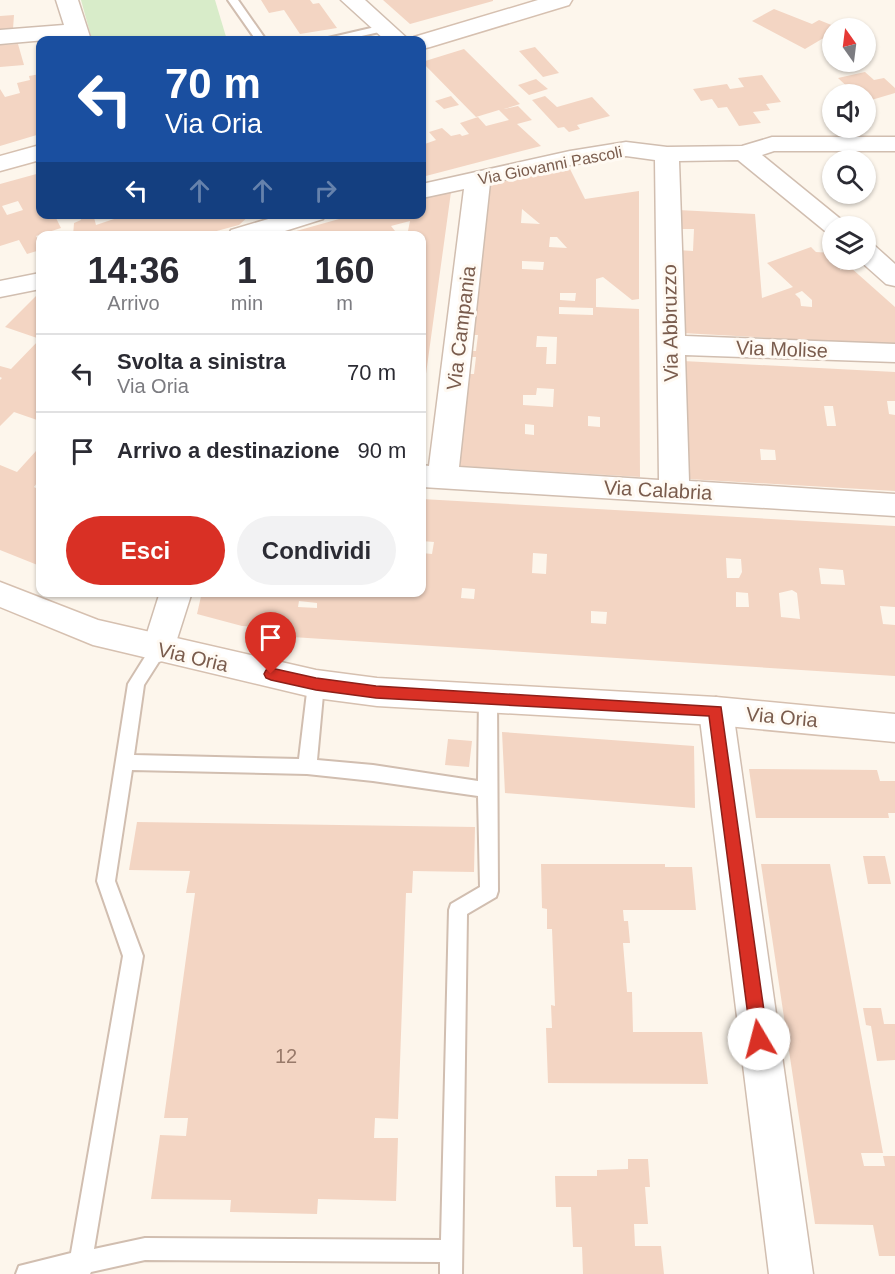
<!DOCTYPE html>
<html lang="it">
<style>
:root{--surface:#fff;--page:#f2f2f3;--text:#2b2b33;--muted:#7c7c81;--line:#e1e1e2;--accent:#d93025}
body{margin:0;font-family:Helvetica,sans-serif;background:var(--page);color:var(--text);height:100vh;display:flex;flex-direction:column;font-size:22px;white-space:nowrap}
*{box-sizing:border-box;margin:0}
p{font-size:20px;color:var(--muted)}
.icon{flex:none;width:33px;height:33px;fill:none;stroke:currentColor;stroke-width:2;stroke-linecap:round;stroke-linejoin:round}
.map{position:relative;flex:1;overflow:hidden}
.drawer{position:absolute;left:36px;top:231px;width:390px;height:366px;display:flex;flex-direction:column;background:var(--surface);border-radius:12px;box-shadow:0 2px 4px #0004}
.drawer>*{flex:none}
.hud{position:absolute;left:36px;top:36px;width:390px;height:183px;border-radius:12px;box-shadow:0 2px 4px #0004;background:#1a4fa0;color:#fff;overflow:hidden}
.needle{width:39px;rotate:346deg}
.fabs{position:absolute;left:822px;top:18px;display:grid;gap:12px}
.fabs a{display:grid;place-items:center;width:54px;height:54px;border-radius:50%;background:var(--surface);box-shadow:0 2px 4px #0004;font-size:30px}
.pin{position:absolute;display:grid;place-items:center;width:51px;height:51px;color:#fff;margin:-62px -26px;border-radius:50% 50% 50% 0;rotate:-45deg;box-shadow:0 0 6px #0007}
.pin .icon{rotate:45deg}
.me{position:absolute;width:66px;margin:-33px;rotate:352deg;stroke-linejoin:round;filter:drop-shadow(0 0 4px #0008)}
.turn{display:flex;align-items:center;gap:21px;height:126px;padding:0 30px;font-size:27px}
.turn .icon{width:78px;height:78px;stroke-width:2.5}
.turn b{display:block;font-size:42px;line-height:51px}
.lanes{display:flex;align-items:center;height:57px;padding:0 30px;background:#0003;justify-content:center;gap:30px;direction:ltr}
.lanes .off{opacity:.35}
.eta{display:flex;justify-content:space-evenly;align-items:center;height:102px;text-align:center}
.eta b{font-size:36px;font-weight:700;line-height:42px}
.primary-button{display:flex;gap:12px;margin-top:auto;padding:12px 30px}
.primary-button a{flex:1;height:69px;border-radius:36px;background:var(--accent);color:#fff;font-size:24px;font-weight:700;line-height:69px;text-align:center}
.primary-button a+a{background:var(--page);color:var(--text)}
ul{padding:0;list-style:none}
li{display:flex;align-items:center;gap:18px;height:78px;padding:0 30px;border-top:2px solid var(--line)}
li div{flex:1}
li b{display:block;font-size:22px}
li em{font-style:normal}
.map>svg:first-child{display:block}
.green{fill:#d8ecc9}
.building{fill:#f3d5c3;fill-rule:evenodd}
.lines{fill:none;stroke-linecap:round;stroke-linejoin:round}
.lane-casing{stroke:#d1beb0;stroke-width:4}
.street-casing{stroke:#d1beb0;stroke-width:3}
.secondary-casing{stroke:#d6c0b0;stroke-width:3}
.lane{fill:#fff;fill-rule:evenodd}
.street{fill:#fff;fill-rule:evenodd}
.secondary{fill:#fff;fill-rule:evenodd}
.route{fill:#d93025;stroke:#8d1f18;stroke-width:1.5}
.labels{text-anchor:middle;stroke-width:6;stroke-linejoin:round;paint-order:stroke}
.far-street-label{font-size:16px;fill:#7a5c4d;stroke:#fffaf3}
.street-label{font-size:20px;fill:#7a5c4d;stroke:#fffaf3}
.near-number-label{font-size:20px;fill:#987a6a}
</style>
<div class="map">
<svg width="895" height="1274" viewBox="0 0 895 1274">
<rect width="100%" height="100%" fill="#fdf6ec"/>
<!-- green -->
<path class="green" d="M81 0H215L227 40H92Z"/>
<!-- building -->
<path class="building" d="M261 0H310L313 4 319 3 337 28 300 34 284 10 269 13Z
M383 0H493V1L410 24Z
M774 9 812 24 819 20 839 28H832V33L805 49 752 21Z
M14 15 13 29 0 30V16Z
M18 44 24 65 0 67V45Z
M535 47 559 73 543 77 519 51Z
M464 49 520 104 504 109 518 106 532 120 517 124 541 146 422 177V145L436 140 429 132 442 128 451 136 460 134 462 136 469 134 460 123 478 117 486 126 509 120 499 110 476 117 422 62Z
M865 72 874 80 884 78 895 88V93L868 101 866 94H855L838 78Z
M40 74V134L0 146V89L5 97 20 93 17 83 30 80 29 76Z
M762 75 781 102 766 104 770 110 753 112 761 123 739 126 727 107 718 108 712 99 701 101 693 89 727 84 730 89 744 87 738 78Z
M536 79 548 89 529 95 518 85Z
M451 96 459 105 444 109 435 101Z
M545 96 557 107 592 97 610 116 577 125 580 129 569 132 564 127 558 128 532 100Z
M570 169 585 199 639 191V299L632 300 603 277 596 279V307L639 309 640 477 460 466 470 374H474L476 357H472V351H476L478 335H474L491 180ZM522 209 540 224 521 223ZM550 237H557L567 248 549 247ZM522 261 544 262 543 270 522 269ZM560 293H576L575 301 560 300ZM559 307 593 308V315L559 314ZM537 336 557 337 556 364H546L547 347H536ZM537 388 554 389 553 407 523 405V395H536ZM588 416 600 417V427L588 426ZM525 424 534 425V435L525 434Z
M40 173V214H54L61 228 36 236 40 243V250L27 254 19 240 0 246V184ZM18 201 23 210 7 215 2 206Z
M446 191 451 192 422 403V236H407L410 221 391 226 399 236H289V233L357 214H422V197Z
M678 210 755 214 762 298 793 287 767 263 811 247 816 252 832 253V260H840L842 263 840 270 850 267 895 307V345L682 333 678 250 693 251 694 229H679ZM802 291 812 300V307L801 306 800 299 795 294Z
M80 214H93L96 225 114 219 112 214H162L165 218 177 214H251L239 225 198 236H73L74 223 81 220Z
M40 292V339L5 327Z
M40 339V421L14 412 0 426V380L2 378 0 377V366L11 369Z
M683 361 895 372V401H887L889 414 895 415V491L687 479ZM824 406H833L836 426H827ZM760 449 775 450 776 460H761Z
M40 439V479L34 487 40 490V566L0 550V465L17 472 36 451Z
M422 499 895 526V607L880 606 883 624 895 625V676L292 637 293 635 263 633 262 627 242 626 197 614 202 592H422V553L432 554 434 542 422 541ZM533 553 547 554 546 574 532 573ZM726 558 741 559 742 572 739 578H727ZM819 568 843 570 845 585 821 584ZM462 588 475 589 474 599 461 598ZM792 590 797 593 800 619 781 617 779 593ZM736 592 748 593 749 607H736ZM299 601 317 603V608L298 607ZM591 611 607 612 606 624 591 623Z
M502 732 694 746 695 808 505 793Z
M448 739 472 741 469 767 445 765Z
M749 769 877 770 880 781H895V813H888L889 818H756Z
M137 822 475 827 474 872 413 871 412 893H406L398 1119 375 1118 374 1138H398L396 1201 318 1199 317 1214 230 1212 231 1200 151 1199 160 1135 186 1136 188 1118H164L195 893H186L190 871 129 870Z
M863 856H885L891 884H868Z
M541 864H665V867H692L696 910H623L624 921H628L630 943H623L627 992H632L633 1032H702L708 1084 548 1083 546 1028H552L551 1005 555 1006 552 929H547V909L542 908Z
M761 864H830L883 1153H861L864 1166H885L883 1156H895V1256H879L873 1225 815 1224Z
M863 1008H881L884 1024H895V1060L877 1061 871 1026 866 1025Z
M628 1159H648L650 1187H645L648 1224H634L635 1246H661L664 1274H583L582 1247H573L571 1207H556L555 1176H597V1170L628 1169Z"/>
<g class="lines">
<defs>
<path id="lane" d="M228 0H238L266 40H256Z
M384 25 388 26V30L344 40H326L328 38Z
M159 642 165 644 167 649 144 685 134 755 299 759 308 684 310 679 316 677 322 679 324 684 317 760 373 765 478 781 479 697 482 692 488 690 494 692 497 697 498 891 496 897 467 914 462 1274H440V1262L145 1260 91 1272 90 1274H16L19 1266 71 1253 123 956 97 881 128 684 153 644ZM132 770 307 774 373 781 478 796 480 887 451 904 449 910 441 1240 145 1238 94 1249 143 956 115 881Z"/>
<path id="street" d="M56 0H78L91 40H69L68 38 0 44V30L64 25Z
M341 0H365L409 40H385Z
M772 137H895V151H774L762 155 843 221 846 226H832V233L825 231 738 160 679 161 685 336 895 344V362L685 355 689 481 895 494V516L422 487V465L429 466 464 189 422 198V184L570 151 626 142 667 147 742 146ZM626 156 655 160 659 480 459 467 490 183 570 165Z
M285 214H326L323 219 269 236H228L231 230Z
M866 244 875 246 895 264V286L886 284 859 260H866Z
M40 273V289L0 297V281Z
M160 592H192L171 658 159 662 147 658 142 649Z
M716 697 728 701 733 711 813 1274H769L699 711 704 701Z"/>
<path id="secondary" d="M538 0H572L569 5 430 47 422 49V40H412L414 37Z
M40 145V160L0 171V156Z
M0 582 98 620 316 670 377 678 716 697 895 714V742L716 725 377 706 316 698 93 645 0 607Z"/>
</defs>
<!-- lane casing -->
<use href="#lane" class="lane-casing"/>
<!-- street casing -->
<use href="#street" class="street-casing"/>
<!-- secondary casing -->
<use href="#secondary" class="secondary-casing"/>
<!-- lane -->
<use href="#lane" class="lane"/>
<!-- street -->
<use href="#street" class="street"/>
<!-- secondary -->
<use href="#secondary" class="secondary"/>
</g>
<!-- route -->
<path class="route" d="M271 668 316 678 376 686 721 707 768 1039 765 1045 759 1047 754 1045 751 1039 709 716 376 698 316 690 271 680 266 678 264 674 266 670Z"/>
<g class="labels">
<!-- far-street labels -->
<g class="far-street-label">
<text transform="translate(550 165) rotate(-11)" y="6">Via Giovanni Pascoli</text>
</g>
<!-- street labels -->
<g class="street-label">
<text transform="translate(670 323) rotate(-91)" y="7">Via Abbruzzo</text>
<text transform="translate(461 328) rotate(-83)" y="7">Via Campania</text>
<text transform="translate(782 349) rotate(2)" y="7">Via Molise</text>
<text transform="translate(658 490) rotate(3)" y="7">Via Calabria</text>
<text transform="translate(193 657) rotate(13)" y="7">Via Oria</text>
<text transform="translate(782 717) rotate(5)" y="7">Via Oria</text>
</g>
<!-- near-number labels -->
<g class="near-number-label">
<text x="286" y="1063">12</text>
</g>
</g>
</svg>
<div class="fabs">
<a><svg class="needle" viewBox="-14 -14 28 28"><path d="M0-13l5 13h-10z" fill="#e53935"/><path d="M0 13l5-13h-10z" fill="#7c7c81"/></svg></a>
<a><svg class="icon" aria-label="sound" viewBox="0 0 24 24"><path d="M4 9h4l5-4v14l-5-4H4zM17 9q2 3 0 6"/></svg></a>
<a><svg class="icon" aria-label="search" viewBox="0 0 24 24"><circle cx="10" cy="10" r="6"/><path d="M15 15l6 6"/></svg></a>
<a><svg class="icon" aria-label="layers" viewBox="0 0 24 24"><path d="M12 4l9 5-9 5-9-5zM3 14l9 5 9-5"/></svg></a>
</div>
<div class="pin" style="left:271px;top:674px;background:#d93025"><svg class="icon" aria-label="arrive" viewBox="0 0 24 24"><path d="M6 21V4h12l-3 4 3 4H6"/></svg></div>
<svg class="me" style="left:759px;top:1039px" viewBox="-20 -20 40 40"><circle r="19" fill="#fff"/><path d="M0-13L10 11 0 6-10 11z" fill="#d93025"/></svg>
<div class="hud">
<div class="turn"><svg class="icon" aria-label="left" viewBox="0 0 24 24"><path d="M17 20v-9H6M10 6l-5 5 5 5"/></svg><div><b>70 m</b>Via Oria</div></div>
<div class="lanes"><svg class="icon" aria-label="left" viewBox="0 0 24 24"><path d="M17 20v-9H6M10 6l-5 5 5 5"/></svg><svg class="icon off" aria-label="ahead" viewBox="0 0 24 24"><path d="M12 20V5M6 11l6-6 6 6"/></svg><svg class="icon off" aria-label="ahead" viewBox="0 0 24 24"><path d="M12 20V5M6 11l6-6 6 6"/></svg><svg class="icon off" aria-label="right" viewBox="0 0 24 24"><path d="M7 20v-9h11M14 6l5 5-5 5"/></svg></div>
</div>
<section class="drawer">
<div class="eta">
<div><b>14:36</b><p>Arrivo</p></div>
<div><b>1</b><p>min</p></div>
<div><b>160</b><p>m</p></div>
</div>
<ul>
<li><svg class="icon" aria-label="left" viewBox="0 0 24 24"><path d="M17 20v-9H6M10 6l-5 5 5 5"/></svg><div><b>Svolta a sinistra</b><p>Via Oria</p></div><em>70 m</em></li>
<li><svg class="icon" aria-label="arrive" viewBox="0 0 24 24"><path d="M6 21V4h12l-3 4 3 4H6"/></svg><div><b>Arrivo a destinazione</b></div><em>90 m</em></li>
</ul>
<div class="primary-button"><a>Esci</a><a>Condividi</a></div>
</section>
</div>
